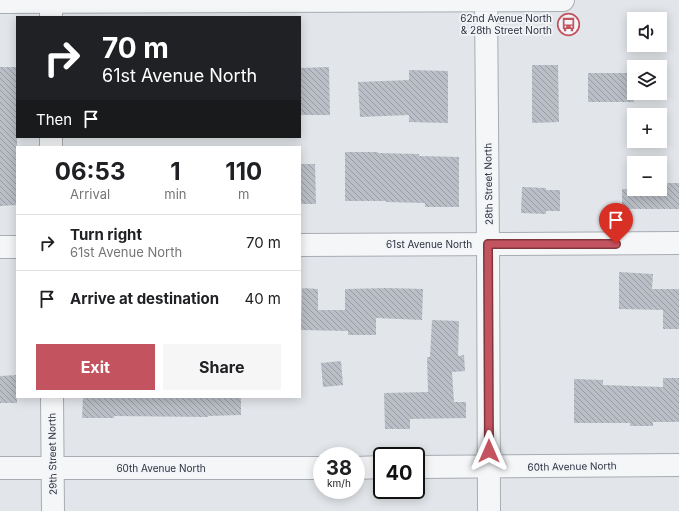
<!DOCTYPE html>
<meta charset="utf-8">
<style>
:root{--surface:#fff;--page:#f6f6f6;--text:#202124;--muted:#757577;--line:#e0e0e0;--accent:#c3535f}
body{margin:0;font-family:Inter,sans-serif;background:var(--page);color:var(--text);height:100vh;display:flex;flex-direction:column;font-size:15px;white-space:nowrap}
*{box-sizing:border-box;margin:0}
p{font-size:13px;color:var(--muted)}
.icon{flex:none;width:22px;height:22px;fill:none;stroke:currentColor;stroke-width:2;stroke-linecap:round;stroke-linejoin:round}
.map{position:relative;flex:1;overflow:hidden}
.drawer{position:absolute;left:16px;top:146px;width:285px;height:252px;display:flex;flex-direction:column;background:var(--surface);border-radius:0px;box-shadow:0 2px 10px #0003}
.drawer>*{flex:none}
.hud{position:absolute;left:16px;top:16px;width:285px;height:122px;border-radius:0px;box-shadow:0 2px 10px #0003;background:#202124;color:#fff;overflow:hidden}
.fabs{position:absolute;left:627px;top:12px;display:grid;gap:8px}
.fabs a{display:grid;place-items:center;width:40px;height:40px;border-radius:0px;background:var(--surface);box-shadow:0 2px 10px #0003;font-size:20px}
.speed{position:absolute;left:313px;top:447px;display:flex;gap:8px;font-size:20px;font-weight:700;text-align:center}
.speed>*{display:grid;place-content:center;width:52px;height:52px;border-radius:50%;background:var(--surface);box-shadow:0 2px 10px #0003;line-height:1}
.speed small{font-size:10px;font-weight:400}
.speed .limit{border:2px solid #111;border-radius:6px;background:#fff;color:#111}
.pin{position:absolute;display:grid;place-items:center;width:34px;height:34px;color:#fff;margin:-41px -17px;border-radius:50% 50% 50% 0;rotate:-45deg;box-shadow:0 0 4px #0007}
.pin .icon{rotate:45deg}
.me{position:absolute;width:44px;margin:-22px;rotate:0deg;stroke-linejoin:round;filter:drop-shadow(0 0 3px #0008)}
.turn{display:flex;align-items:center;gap:14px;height:84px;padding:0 20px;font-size:18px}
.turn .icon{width:52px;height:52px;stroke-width:2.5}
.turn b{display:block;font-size:28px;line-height:34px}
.then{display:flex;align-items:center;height:38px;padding:0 20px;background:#0003;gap:8px;font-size:15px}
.eta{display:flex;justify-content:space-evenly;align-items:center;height:68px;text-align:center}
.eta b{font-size:24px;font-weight:700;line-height:28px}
.action{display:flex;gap:8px;margin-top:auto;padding:8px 20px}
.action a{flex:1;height:46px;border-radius:0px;background:var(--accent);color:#fff;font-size:16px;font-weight:700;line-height:46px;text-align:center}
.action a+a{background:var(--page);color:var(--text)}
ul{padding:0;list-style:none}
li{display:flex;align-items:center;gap:12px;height:56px;padding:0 20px;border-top:1px solid var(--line)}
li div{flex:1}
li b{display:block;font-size:15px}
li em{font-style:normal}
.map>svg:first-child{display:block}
.building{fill:url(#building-back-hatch)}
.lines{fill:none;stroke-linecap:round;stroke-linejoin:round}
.minor-casing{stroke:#a8acb3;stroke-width:24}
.tertiary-casing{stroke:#a8acb3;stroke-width:24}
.minor{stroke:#f5f6f8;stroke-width:22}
.tertiary{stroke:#f5f6f8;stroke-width:22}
.route-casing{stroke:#7f363e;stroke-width:10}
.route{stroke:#c3535f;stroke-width:7}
.labels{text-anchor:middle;stroke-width:3.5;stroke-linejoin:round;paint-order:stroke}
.poi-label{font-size:10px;fill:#2c3240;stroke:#f2f4f7;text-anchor:end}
.street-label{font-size:10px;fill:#2c3240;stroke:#f2f4f7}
</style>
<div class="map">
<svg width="679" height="511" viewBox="0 0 679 511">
<defs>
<pattern id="building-back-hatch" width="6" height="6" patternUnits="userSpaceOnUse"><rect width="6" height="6" fill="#babec6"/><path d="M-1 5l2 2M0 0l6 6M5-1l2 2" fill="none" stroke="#979ba2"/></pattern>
</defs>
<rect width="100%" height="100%" fill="#e2e5e9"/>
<!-- building -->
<path class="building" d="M532 65H558L559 122 532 123Z
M0 67H17V205L0 206Z
M329 67 330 115H300V68Z
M409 70 448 71V123L409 122V115L360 117 358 82 409 80Z
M588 73H634V102H588Z
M345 152H378V153L419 154V156L459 157V207H425V203L386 202V201H345Z
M300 164H315L316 204H300Z
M660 183H679V209H622V189H660Z
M522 187 546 188V190H560V211H546V214L521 213Z
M619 272 653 274 652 289H679V329H663V310L619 309Z
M302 288 318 289V310H345V289L387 288 423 289 422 320 376 318V335H348V331L301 330Z
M432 320 459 321 458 356 464 355 465 371 452 372 454 402H466V418L410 419V429H385L384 393 428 392 427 357H430Z
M341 361 343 385 323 387 321 363Z
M17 375V403H0V376Z
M663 378H679V422H653V426H630V423H574V379L603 380V385L663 387Z
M83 397H241V415L208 416V417L114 416V418H82Z"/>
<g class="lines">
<defs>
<path id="minor" d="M51 2V17
M51 147V137
M300 245 679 243
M0 247H17
M52 397 53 511
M416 467 679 465
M0 468H322
M356 468 382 467"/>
<path id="tertiary" d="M486 0 488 244 489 511
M0 2 563 0"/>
</defs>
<!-- minor casing -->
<use href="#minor" class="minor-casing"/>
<!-- tertiary casing -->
<use href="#tertiary" class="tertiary-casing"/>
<!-- minor -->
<use href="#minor" class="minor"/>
<!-- tertiary -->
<use href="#tertiary" class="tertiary"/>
</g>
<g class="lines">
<defs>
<path id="route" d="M489 451 488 244H616"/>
</defs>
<!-- route casing -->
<use href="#route" class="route-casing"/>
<!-- route -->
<use href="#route" class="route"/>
</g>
<!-- icons -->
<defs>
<symbol id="bus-ring" viewBox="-11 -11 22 22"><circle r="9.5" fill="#f2f4f7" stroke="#c3535f" stroke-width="1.5"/><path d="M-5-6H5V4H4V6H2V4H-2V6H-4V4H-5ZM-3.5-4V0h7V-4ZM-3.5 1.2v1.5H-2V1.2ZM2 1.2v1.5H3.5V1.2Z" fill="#c3535f"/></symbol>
</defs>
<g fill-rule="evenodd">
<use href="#bus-ring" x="556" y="12" width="25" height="25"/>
</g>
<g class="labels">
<!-- poi labels -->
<g class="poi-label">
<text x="552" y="22">62nd Avenue North<tspan x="552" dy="12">&amp; 28th Street North</tspan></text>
</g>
<!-- street labels -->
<g class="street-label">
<text transform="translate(488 184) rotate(-91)" y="4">28th Street North</text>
<text x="429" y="248">61st Avenue North</text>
<text transform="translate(52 454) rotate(-91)" y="4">29th Street North</text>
<text transform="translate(572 466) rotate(-1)" y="4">60th Avenue North</text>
<text x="161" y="472">60th Avenue North</text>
</g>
</g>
</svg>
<div class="fabs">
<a><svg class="icon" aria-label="sound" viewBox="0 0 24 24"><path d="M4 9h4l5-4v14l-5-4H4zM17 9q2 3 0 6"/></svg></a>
<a><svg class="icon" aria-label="layers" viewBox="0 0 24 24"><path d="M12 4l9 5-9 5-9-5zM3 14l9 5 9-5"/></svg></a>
<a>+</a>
<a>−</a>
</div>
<div class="speed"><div>38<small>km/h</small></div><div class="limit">40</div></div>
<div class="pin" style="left:616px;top:244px;background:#d93025"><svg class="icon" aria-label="arrive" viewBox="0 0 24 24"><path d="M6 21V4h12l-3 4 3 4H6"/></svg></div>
<svg class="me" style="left:489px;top:451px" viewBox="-20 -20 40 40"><path d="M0-17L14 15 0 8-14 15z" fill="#c3535f" stroke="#fff" stroke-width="4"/></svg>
<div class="hud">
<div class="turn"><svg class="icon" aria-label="right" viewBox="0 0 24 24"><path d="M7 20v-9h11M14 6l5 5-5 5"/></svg><div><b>70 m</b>61st Avenue North</div></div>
<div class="then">Then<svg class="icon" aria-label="arrive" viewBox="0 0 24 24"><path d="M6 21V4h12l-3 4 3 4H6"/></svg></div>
</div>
<section class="drawer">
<div class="eta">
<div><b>06:53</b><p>Arrival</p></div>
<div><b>1</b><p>min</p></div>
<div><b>110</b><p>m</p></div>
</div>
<ul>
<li><svg class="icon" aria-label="right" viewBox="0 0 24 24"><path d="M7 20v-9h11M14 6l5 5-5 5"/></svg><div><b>Turn right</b><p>61st Avenue North</p></div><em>70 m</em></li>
<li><svg class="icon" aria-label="arrive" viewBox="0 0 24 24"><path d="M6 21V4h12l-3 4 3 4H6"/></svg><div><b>Arrive at destination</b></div><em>40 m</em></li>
</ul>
<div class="action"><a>Exit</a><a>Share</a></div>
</section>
</div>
